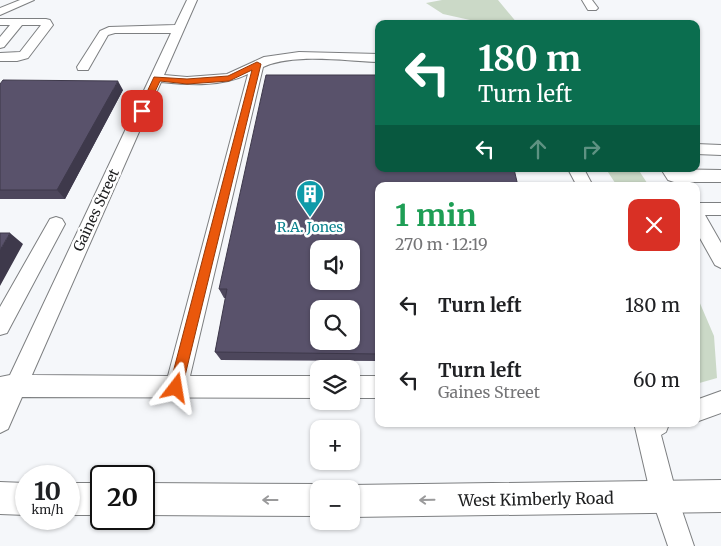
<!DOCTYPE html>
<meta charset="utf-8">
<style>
:root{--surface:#fff;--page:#f6f6f6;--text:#202124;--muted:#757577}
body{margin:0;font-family:Merriweather,serif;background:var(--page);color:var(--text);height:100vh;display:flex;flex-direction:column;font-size:19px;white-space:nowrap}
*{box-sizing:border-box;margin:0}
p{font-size:16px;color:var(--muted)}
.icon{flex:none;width:28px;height:28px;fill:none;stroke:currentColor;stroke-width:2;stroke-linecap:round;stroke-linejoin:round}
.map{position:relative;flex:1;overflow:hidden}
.side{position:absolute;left:375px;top:182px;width:325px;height:245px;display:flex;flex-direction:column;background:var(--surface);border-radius:10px;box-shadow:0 1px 4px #0004}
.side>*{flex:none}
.top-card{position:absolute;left:375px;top:20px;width:325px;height:152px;border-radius:10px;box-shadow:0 1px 4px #0004;background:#0b6e4f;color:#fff;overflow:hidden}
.fabs{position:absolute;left:310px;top:240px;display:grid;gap:10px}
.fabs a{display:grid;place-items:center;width:50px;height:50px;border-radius:10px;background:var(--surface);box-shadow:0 1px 4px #0004;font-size:25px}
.speed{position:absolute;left:15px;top:465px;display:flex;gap:10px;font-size:25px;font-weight:700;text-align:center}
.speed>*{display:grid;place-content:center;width:65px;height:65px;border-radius:50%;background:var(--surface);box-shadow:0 1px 4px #0004;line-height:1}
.speed small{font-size:12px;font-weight:400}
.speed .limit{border:2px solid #111;border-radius:8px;background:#fff;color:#111}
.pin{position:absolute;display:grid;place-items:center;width:42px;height:42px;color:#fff;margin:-21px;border-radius:10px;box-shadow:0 2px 8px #0006}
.me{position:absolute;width:55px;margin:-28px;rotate:14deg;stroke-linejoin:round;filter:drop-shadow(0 0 4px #0008)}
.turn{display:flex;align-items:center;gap:18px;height:105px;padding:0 20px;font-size:22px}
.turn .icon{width:65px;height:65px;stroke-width:2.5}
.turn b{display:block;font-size:35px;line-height:42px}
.lanes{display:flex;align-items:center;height:48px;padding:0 20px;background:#0003;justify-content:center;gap:25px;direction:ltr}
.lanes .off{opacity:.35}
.round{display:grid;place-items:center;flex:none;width:52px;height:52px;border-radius:10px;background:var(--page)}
.summary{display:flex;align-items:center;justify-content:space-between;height:85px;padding:0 20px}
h1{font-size:30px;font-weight:700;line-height:38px;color:#1e9e55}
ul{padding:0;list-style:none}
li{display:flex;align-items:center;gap:15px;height:75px;padding:0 20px}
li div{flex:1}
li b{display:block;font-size:19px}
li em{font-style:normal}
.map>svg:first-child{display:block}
.green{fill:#cbd9c7}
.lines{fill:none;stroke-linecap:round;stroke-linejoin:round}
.minor-casing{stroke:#7d7f81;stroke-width:2}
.major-casing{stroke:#7d7f81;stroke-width:2}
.minor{fill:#fff;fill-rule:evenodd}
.major{fill:#fff;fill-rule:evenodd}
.wall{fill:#4d475c}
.shaded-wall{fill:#3e394b}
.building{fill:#59526b;stroke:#3e394b;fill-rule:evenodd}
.oneway{stroke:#9a9a9b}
.route{fill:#ea580c;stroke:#983908}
.labels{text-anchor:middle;stroke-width:5;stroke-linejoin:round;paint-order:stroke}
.street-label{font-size:14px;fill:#1e1f20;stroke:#fff}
.culture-label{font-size:14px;fill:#0d838f;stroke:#fff}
.near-street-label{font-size:16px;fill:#1e1f20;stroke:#fff}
</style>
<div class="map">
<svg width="721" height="546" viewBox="0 0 721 546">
<rect width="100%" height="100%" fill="#f5f7fa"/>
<!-- green -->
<path class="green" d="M442 0H498L518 24H479L470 20 443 14 426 3Z
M606 169H638L649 186H617Z
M696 294 714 336 717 378 696 384Z"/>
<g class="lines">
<defs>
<path id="minor" d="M20 0H34L0 15V8Z
M187 0H197L164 75 187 77 227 74 264 57 299 52 379 54V62C345 61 293 53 263 67L190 376H319V398L22 397 8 429 0 433V377L10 375 171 33H115L108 35 88 70H78L77 67 100 31 109 27 175 25ZM248 74 168 376 32 375 161 82C190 85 221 87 248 74Z
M582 0H592L598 8 596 10H588Z
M0 19H46L50 20 53 25 28 58 17 61H0V53L20 52 41 25H22L4 47 0 48V37L10 25H0Z
M696 144 721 145V155L696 154Z
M568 169H584L593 186H577Z
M661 169 721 170V182H674L668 180Z
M696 203H721V215H705L721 243V268L715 265 696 231Z
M56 217 62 219 65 224 7 333 0 335V307L50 219Z
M351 376H379V398H351Z
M721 391V413L696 422V400Z
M637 424H669L666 432 661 435 677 496 694 546H668L651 496 635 427Z"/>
<path id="major" d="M721 480V512L351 517V489H342L351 485Z
M0 482 26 483V515L0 514Z
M69 483H101V515H69Z
M144 483 319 484 330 489H319V516L144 515Z"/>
</defs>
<!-- minor casing -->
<use href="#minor" class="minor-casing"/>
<!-- major casing -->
<use href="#major" class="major-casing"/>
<!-- minor -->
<use href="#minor" class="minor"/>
<!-- major -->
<use href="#major" class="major"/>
</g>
<!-- wall -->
<path class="wall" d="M0 84 123 90 65 199H0Z
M379 186V361L221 360 215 352 226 298H224L219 289Z"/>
<!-- shaded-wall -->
<path class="shaded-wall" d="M118 81 123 90 65 199 57 190Z
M10 233 23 244 0 286V250Z"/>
<!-- building -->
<path class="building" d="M266 75H379V169H514L518 186H379V354L215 352 227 289H219ZM319 249H351V281H319ZM319 309H351V341H319Z
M3 80 118 81 57 190H0V84Z
M0 233H10L0 250Z"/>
<!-- one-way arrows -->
<defs><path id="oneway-shaft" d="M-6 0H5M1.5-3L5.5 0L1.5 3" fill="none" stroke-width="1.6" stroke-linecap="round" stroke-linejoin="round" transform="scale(1.25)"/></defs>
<g class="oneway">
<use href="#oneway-shaft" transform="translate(270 500) rotate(-180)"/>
<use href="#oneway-shaft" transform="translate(427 500) rotate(179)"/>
</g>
<!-- route -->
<path class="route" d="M257 62 261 64 182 388 180 392 176 394 171 392 169 388 252 70 229 81 187 84 160 81 145 113H139L138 111 154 77 187 79 228 76Z"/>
<!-- icons -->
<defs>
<symbol id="building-pin" viewBox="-11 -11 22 30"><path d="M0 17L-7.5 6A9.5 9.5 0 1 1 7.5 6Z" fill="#0f9aa8" stroke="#fff"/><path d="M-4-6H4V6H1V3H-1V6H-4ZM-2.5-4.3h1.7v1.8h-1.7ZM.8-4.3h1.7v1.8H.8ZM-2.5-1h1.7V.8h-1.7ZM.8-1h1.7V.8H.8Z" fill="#fff"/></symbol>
</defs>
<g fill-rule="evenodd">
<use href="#building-pin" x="294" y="178" width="32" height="43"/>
</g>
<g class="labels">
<!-- street labels -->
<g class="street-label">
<text transform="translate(96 210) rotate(-65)" y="5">Gaines Street</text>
</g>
<!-- culture labels -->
<g class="culture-label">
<text x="310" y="232">R.A. Jones</text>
</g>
<!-- near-street labels -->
<g class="near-street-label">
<text transform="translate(536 499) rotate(-1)" y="6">West Kimberly Road</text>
</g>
</g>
</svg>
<div class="fabs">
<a><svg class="icon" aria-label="sound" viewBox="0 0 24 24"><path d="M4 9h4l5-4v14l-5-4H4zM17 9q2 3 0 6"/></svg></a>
<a><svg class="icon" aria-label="search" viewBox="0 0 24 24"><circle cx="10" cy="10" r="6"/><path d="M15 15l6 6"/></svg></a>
<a><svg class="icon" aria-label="layers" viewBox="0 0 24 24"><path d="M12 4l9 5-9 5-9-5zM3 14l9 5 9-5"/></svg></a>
<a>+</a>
<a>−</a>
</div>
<div class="speed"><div>10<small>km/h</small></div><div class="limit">20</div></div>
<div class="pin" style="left:142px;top:111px;background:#d93025"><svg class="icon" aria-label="arrive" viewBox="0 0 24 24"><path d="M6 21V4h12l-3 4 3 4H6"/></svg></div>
<svg class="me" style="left:176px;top:388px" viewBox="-20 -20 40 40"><path d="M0-17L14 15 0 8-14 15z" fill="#ea580c" stroke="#fff" stroke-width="4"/></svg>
<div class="top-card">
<div class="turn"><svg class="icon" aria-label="left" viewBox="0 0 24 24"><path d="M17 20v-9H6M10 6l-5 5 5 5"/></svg><div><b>180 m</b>Turn left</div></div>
<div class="lanes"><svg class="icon" aria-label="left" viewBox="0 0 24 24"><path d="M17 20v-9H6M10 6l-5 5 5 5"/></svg><svg class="icon off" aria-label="ahead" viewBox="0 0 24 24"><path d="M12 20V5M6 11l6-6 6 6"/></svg><svg class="icon off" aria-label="right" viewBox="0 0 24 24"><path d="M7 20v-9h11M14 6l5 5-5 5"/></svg></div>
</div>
<section class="side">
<div class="summary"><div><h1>1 min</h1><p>270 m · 12:19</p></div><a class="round" style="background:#d93025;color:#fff"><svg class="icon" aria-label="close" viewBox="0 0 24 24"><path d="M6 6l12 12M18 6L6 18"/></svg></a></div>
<ul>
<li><svg class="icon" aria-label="left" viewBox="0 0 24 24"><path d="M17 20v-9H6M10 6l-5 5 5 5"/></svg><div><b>Turn left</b></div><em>180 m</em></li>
<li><svg class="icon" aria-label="left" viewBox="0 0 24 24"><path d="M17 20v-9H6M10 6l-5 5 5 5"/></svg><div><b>Turn left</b><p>Gaines Street</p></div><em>60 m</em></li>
</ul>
</section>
</div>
